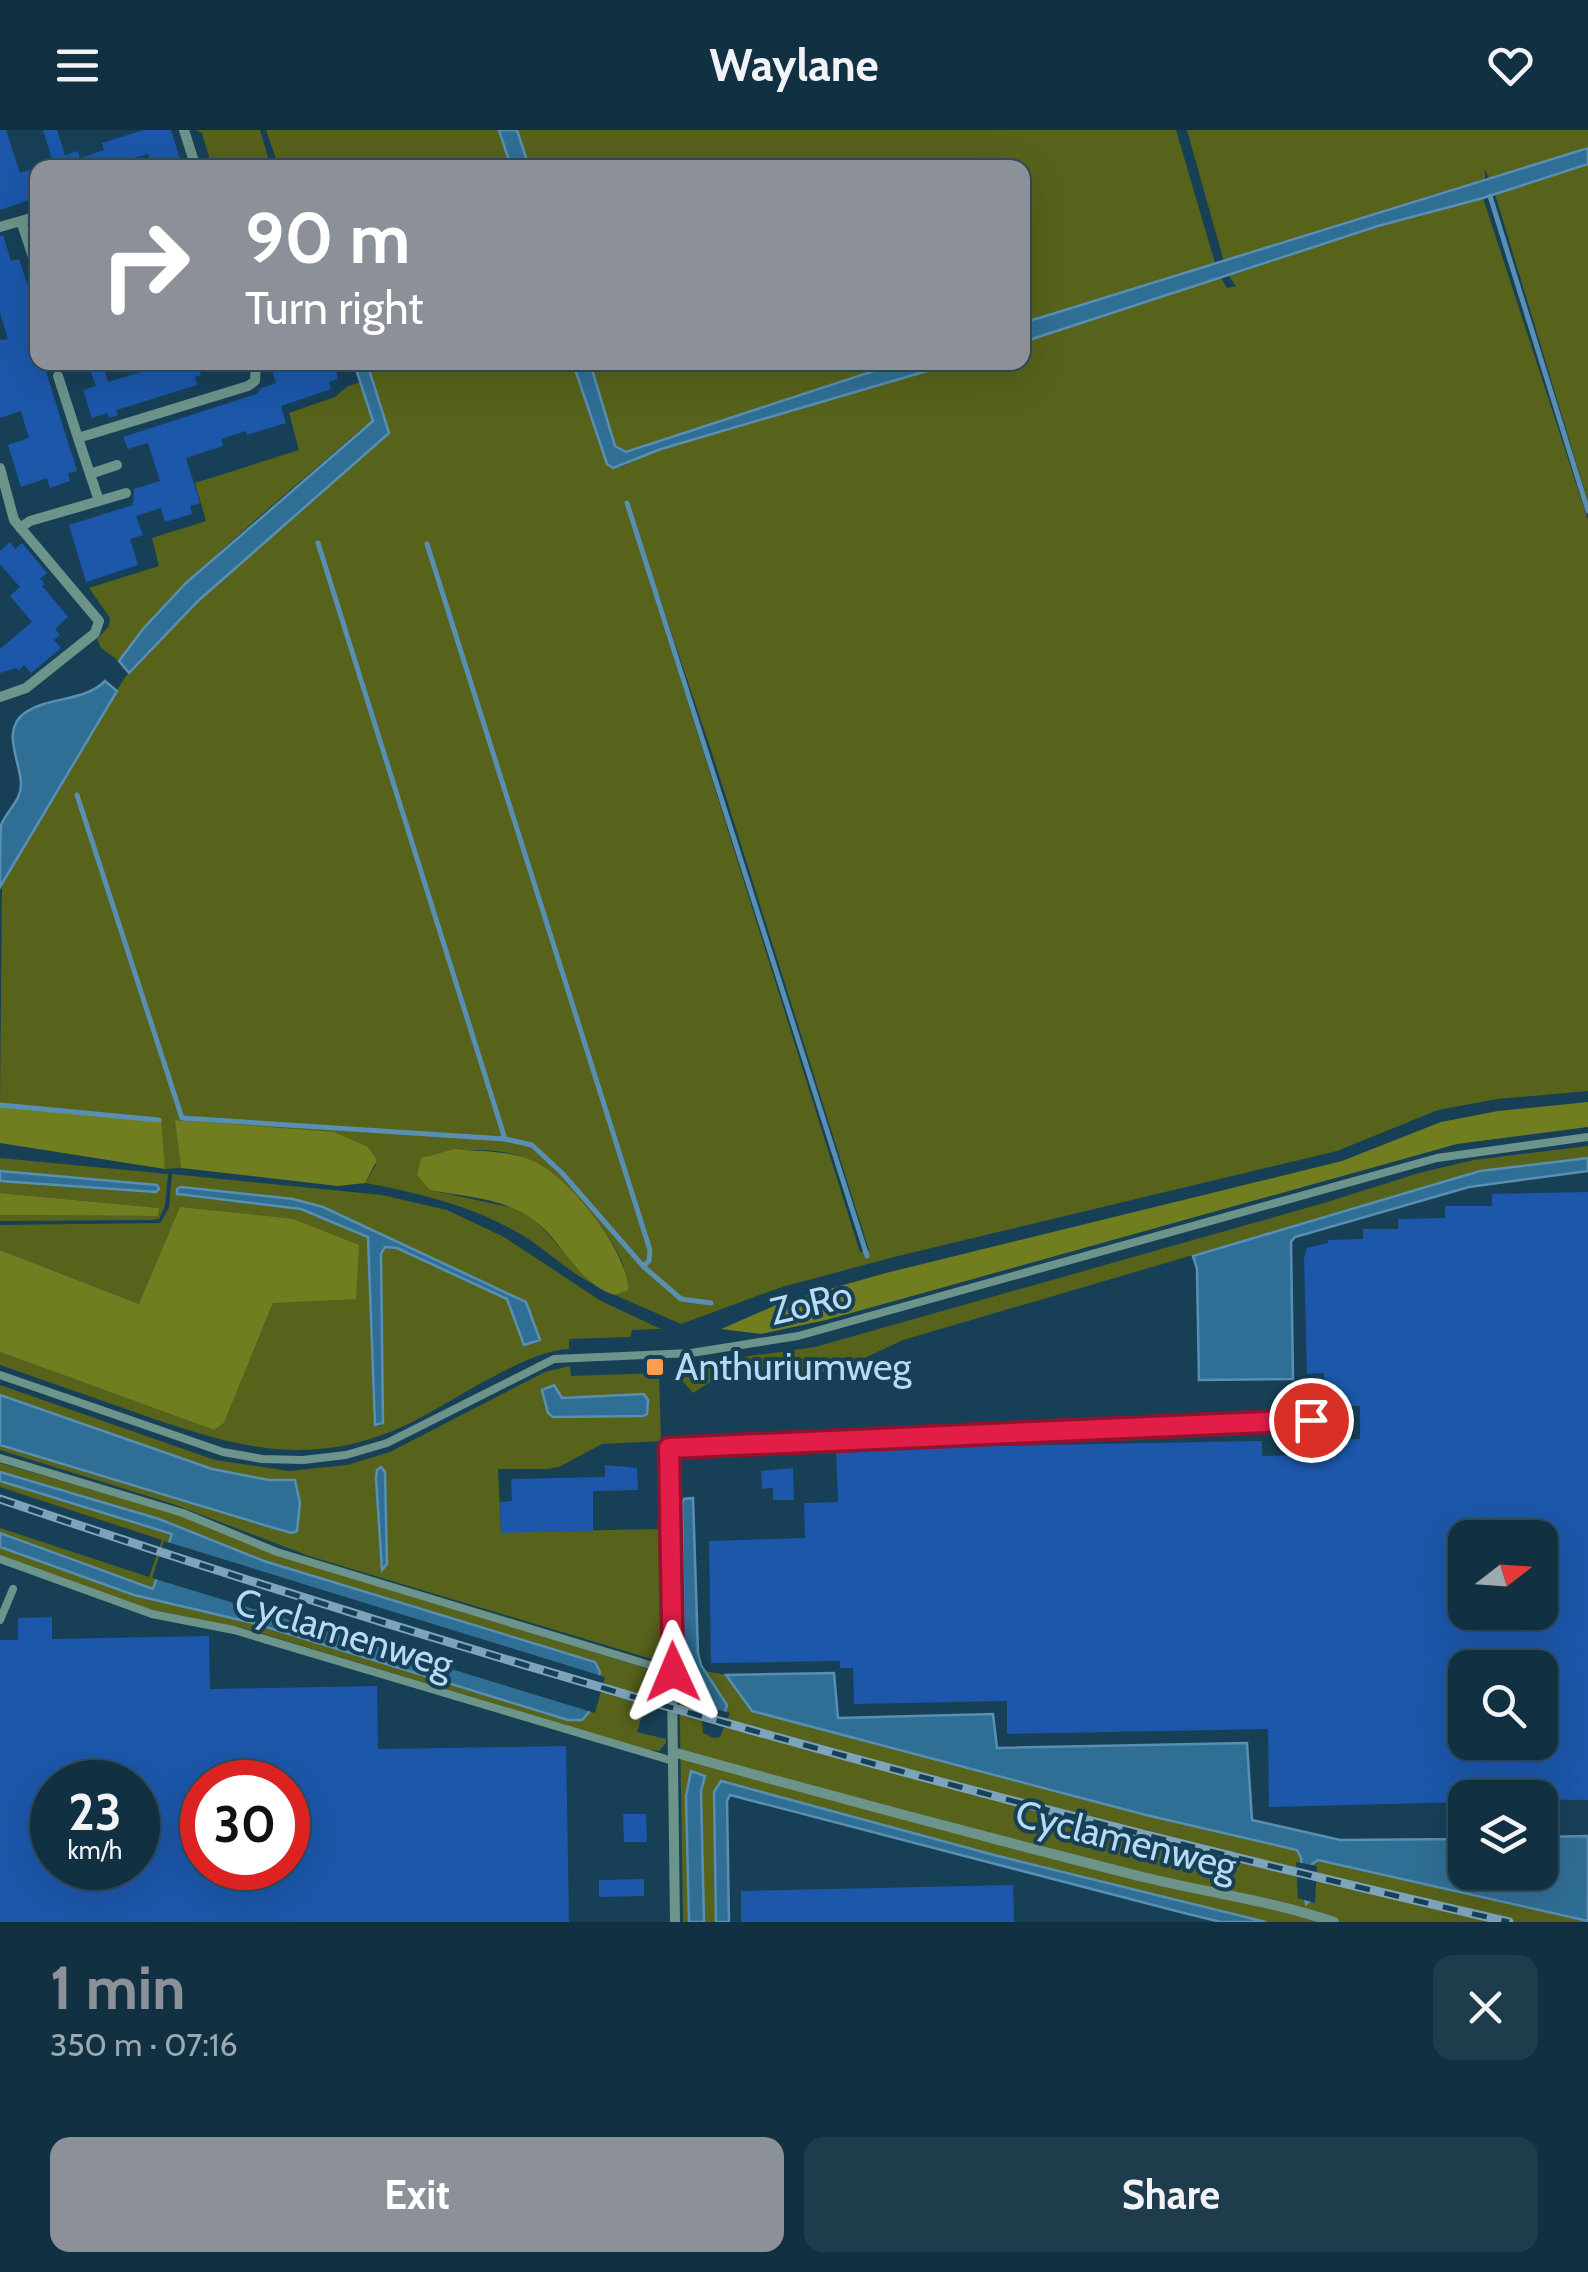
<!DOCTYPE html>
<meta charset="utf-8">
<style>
:root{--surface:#113041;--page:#1e3c4c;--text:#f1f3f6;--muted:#9ca9b1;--line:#304b5a;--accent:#8c9099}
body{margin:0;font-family:Cabin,sans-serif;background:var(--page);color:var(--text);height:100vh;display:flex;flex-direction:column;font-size:38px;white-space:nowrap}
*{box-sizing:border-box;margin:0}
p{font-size:32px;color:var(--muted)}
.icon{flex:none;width:55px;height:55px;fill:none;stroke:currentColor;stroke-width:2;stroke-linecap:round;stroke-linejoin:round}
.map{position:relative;height:1792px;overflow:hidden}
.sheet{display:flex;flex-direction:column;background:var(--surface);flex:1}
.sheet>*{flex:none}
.banner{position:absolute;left:30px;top:30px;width:1000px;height:210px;border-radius:20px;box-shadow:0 10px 40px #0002,0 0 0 2px var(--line);background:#8c9099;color:#fff;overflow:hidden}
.needle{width:65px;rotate:73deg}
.tools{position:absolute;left:1448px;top:1390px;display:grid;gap:20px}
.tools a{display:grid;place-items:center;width:110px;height:110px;border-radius:20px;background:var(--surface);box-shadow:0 10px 40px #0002,0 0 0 2px var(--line);font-size:50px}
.speed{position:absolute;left:30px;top:1630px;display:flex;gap:20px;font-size:50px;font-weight:700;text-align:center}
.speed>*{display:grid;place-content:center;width:130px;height:130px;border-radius:50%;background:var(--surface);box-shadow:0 10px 40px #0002,0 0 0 2px var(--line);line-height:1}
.speed small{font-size:25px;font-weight:400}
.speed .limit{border:15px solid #d22;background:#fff;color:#111}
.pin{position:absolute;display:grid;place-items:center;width:85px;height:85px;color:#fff;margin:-42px;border:5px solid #fff;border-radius:50%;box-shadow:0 2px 10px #0007}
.me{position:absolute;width:110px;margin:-55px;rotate:359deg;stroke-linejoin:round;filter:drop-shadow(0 0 8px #0008)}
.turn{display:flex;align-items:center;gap:35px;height:210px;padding:0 50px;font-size:45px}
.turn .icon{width:130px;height:130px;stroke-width:2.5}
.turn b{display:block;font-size:70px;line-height:85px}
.round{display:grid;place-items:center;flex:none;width:105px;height:105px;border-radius:20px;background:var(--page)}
.head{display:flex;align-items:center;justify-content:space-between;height:170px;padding:0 50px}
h1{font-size:60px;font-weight:800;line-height:75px;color:var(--accent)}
.button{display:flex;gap:20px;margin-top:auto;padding:20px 50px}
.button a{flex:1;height:115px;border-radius:20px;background:var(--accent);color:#fff;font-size:40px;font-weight:800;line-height:115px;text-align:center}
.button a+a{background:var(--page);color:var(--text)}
header{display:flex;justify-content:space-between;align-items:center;height:130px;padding:0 50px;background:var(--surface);font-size:45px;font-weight:800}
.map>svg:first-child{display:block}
.green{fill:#57621b;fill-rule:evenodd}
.forest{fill:#707e20}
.water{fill:#306f95;stroke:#588fb2;stroke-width:2.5}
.pier{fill:#174057}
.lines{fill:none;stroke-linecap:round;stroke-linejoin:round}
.stream{stroke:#588fb2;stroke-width:5}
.building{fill:#1c57aa;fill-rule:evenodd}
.service{stroke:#6c948a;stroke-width:8}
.minor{stroke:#6c948a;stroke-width:10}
.rail-casing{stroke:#7ea4bc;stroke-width:9}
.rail{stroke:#174057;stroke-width:5;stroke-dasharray:15;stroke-linecap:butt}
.route-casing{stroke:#92132f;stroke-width:25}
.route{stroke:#e11d48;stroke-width:18}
.poi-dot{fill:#fb9e51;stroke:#174057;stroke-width:4}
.labels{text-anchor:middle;stroke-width:8;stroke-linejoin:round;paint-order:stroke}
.street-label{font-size:38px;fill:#b7dbf4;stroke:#174057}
.poi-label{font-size:38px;fill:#b7dbf4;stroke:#174057;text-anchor:start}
</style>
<header><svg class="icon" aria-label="menu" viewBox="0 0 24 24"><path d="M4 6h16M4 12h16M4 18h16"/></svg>Waylane<svg class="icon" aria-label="heart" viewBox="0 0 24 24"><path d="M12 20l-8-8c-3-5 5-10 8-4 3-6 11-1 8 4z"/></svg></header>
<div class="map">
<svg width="1588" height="1792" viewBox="0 0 1588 1792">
<rect width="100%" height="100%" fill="#174057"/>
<!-- green -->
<path class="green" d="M196 0H260L271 37H212L202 3Z
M266 0H499L511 37H279Z
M517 0H1176L1215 133 1023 193 1022 38 529 37Z
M1187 0H1588V18L1489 49 1485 39V50L1224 132Z
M1588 34V372L1495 64Z
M1483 68 1588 390V961L1497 969 1438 980 1337 1021 894 1127 782 1157 681 1194 615 1165 627 1160C626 1150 625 1138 621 1129 604 1091 554 1035 513 1024 486 1018 454 1019 428 1026L430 1060 514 1078 535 1090 593 1154C567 1141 547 1120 522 1105 473 1076 420 1063 365 1053L376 1035 244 997 176 990 181 1038 165 1039 160 988 0 975 2 753 125 547 198 471 388 304 373 291 360 300C277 373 186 442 119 531L101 518 97 509 109 496 110 488 89 458 159 436 152 408 206 391 195 353 299 320 289 283 335 267 348 256 371 249 367 233H573L607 334 621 337 660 319 954 233 1022 232 1023 212 1221 148 1227 158 1236 156 1229 146 1378 96ZM627 371 714 629 869 1120 860 1122 625 372Z
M590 233H898L626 322 615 316Z
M1588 1016V1028L1480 1041 903 1210 841 1239 808 1245 732 1238 693 1263 680 1248 686 1235 815 1217 1324 1073 1419 1043 1474 1030Z
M0 1028 168 1044 165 1076 159 1089 151 1090 0 1091V1085L158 1086V1078L0 1063V1051L156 1062 159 1055 0 1041Z
M172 1044 382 1065 447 1080 504 1107 601 1171 661 1199 632 1200 630 1207 569 1209V1219C523 1221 449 1275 404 1296 307 1340 232 1316 137 1283 92 1267 46 1251 0 1235V1222L214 1300 224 1293 273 1173 139 1174 0 1120V1095L160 1093 169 1078ZM181 1057 293 1069 323 1077 526 1172 538 1212 524 1215 507 1169 392 1116 385 1117 381 1124 383 1293 381 1296 374 1295 368 1107 322 1086 294 1078 180 1065Z
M570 1236 571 1246 659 1243 661 1311 602 1314 559 1337 547 1339H498L501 1402 665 1399V1533L309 1426 173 1374 0 1320V1315L292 1403 299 1388 295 1350H269L212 1339 0 1265V1255L215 1330 289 1341 347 1335 390 1322 545 1242Z
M0 1333 176 1384 292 1430 655 1541 662 1546 667 1561 651 1557 637 1602 666 1609V1613L659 1621 649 1620 243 1498 144 1478 0 1425V1417L134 1465 253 1493 568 1590 595 1532 264 1431 159 1389 0 1342Z
M0 1351 172 1403 154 1459 0 1403V1398L149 1447 162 1410 0 1357Z
M679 1527 707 1575 708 1583 726 1575 705 1541 726 1545 752 1581 1146 1685 1297 1720 1301 1728 1303 1770 1310 1771 1312 1734 1318 1730 1588 1792H1266L994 1725 721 1651 714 1662 716 1792H704L701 1661 704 1647 692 1641 686 1666 689 1792H683Z"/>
<!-- forest -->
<path class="forest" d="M1588 972V997L1457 1014 826 1190 761 1204 721 1199 783 1172 886 1143 1342 1031 1441 992 1498 981Z
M0 975 161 988 165 1039 0 1013Z
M175 990 334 1002 368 1017 377 1030 365 1053 338 1056 181 1038Z
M455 1019C481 1022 509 1020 533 1031 568 1046 629 1121 628 1160L615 1165C579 1155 563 1112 535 1091 506 1068 465 1067 430 1060L417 1045 421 1028Z
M0 1063 159 1078 158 1086 0 1085Z
M180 1077 293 1089 359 1115 356 1169 273 1173 224 1293 214 1300 0 1222V1120L139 1174Z"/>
<!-- water -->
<path class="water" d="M499 0H517L529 37H511Z
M1588 18V34L1483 68 1378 96 1023 212V193Z
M354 233H367L389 303 198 471 129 543 119 531 143 499 186 453 373 291Z
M573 233H590L615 316 626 322 898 233H954L661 319 613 338 607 334Z
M105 551 117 561 0 757C0 739 0 711 1 695 7 680 22 670 21 653 20 630 0 599 26 582 51 566 84 572 105 551Z
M1588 1028V1041L1469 1057 1295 1107 1291 1112 1293 1249 1199 1250 1197 1139 1193 1126 1480 1041Z
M0 1041 157 1055 159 1059 156 1062 0 1051Z
M181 1057 293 1069 323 1077 526 1172 540 1210 524 1215 507 1169 397 1118 385 1117 381 1124 383 1293 375 1295 368 1107 301 1079 177 1064V1059Z
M554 1255 562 1268 644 1264 648 1270 647 1284 643 1286 553 1287 548 1283 542 1260Z
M0 1265 212 1339 269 1350H295L300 1373 297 1401 292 1403 274 1398 0 1315Z
M381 1337 385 1342 387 1434 382 1440 376 1348 377 1340Z
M0 1342 159 1389 264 1431 595 1532 600 1542 590 1581 582 1590H568L253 1493 134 1465 0 1417V1403L153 1459 172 1404 0 1351Z
M693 1368 698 1523 701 1535 727 1575 719 1602 684 1536 682 1374 684 1369Z
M834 1543 838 1588 993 1584 997 1618 1247 1613 1252 1690 1340 1710 1465 1709V1742H1540V1707L1588 1706V1791L1318 1730 1312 1734 1310 1771 1306 1774 1301 1728 1297 1720 1146 1685 752 1581 726 1545Z
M691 1641 705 1646 701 1661 704 1792H689L686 1666Z
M721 1651 994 1725 1266 1792H1221L1184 1783 730 1665 727 1671 729 1792H716L714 1662Z"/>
<!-- pier -->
<path class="pier" d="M164 1411 605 1547 595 1583 152 1448Z
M701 1575 730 1583 720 1607 714 1608 703 1603Z
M1296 1732 1317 1736 1315 1773 1298 1768Z"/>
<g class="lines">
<!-- stream -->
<path class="stream" d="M1490 66 1588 381
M627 373 867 1126
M318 413 505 1009
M427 414 650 1120 649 1131 643 1136
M77 665 182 988 505 1009 532 1015 562 1043 643 1136 681 1169 711 1173
M0 975 159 990"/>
</g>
<!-- building -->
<path class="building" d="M0 0H6L20 43 33 39 38 53V59L33 61 35 68 0 80Z
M43 0H57L65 25 78 21 80 28 104 20 102 13 144 0H171L181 33 176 34 177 38H152L148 24 121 32 122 38H36L35 35 52 29Z
M3 105 11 131 19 129 29 159 38 189V232H43L77 341 68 343 70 351 50 358 47 348 21 357 8 315 29 308 25 295 21 281 0 288V210L8 209 0 183V106Z
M87 232H102L108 252 157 237 156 232H197L201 245 195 247 197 255 123 278 116 280 118 285 109 288 107 283 92 288 83 260 96 256Z
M296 232H322L325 240 335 237 338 249 329 252 331 259 281 276 286 293 247 305 246 301 221 309 223 316 186 328 200 373 190 376 192 384 165 392 161 378 136 386 143 405 130 409 138 435 86 452 69 395 133 375 134 359 160 351 148 313 128 319 123 307 257 264 261 258 276 253 272 240Z
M10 412 15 419 22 413 47 443 40 449 45 454 42 456 68 487 55 499 60 505 54 510 61 518 31 543 24 535 19 540 16 538 0 543V519L32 492 10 466 20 457 0 434V421Z
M1588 1062V1670L1465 1668V1672L1269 1677 1268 1599 1007 1604V1571L854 1574 853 1538H840V1531L711 1533 709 1411 805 1408 804 1373 838 1372 836 1319 1262 1311V1326L1319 1325V1320H1332V1309H1360V1276H1325L1324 1243 1307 1244 1304 1127 1307 1118 1328 1113V1110L1363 1109V1099H1398V1089L1445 1088V1076H1492V1064ZM1465 1408H1540V1482H1465ZM1465 1538H1540V1612H1465Z
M605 1335 637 1338 638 1360 593 1361V1401L501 1403 500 1372 512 1371 511 1349 605 1347Z
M793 1338 794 1370H773V1358L762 1359 761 1341Z
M52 1487V1509L209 1506 210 1559 377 1556 378 1619 566 1616 569 1792H0V1510H18V1488ZM52 1652H138V1738H52ZM202 1652H288V1738H202Z
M623 1684H646L647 1712H624Z
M644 1749V1766L599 1767V1750Z
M1013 1755 1014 1792H741V1761Z"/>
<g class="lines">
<!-- service -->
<path class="service" d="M0 1245 223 1322 262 1329 303 1330 346 1325 387 1313 554 1229 691 1223 798 1206 1437 1028 1588 1007
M669 1318 1311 1289
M0 1328 183 1383 277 1422 673 1542
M0 1429 152 1484 234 1500 673 1631
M0 1490 13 1459"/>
<!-- minor -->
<path class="minor" d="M184 0 196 38
M21 91 38 142
M0 97 38 86
M58 246 78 308
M0 338 14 390 99 491 95 503 26 558 0 567
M90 344 117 335
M99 371 126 363
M20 398 30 391 99 371 78 308 248 256 255 251 256 232
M669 1318 675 1792
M673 1622C827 1665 981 1706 1135 1745 1201 1762 1270 1770 1334 1792"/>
<defs>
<path id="rail" d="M0 1369C496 1536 999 1676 1509 1792"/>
</defs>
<!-- rail casing -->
<use href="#rail" class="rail-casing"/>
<!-- rail -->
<use href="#rail" class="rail"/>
</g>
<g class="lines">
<defs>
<path id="route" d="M673 1542 669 1318 1311 1290"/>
</defs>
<!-- route casing -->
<use href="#route" class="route-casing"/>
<!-- route -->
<use href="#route" class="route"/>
</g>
<!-- markers -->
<rect class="poi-dot" x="645" y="1227" width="20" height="20" rx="5"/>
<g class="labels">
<!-- street labels -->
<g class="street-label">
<text transform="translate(811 1173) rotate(-13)" y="13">ZoRo</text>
<text transform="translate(344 1503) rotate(17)" y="13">Cyclamenweg</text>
<text transform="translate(1126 1710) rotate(14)" y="13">Cyclamenweg</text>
</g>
<!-- poi labels -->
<g class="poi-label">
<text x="675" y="1250">Anthuriumweg</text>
</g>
</g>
</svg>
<div class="tools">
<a><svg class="needle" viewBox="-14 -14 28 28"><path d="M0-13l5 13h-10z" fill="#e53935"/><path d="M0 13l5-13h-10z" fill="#9ca9b1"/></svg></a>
<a><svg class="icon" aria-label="search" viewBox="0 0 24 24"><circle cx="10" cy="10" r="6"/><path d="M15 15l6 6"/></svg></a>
<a><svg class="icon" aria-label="layers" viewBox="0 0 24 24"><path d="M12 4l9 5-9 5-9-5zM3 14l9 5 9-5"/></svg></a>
</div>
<div class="speed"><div>23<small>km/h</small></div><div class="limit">30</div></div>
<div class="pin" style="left:1311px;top:1290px;background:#d93025"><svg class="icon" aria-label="arrive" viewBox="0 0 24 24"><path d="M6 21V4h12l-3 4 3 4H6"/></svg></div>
<svg class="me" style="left:673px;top:1542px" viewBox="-20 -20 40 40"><path d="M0-17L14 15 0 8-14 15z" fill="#e11d48" stroke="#fff" stroke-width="4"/></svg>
<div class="banner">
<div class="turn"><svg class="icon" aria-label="right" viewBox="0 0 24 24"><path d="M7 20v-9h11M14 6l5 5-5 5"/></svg><div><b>90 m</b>Turn right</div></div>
</div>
</div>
<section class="sheet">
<div class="head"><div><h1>1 min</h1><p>350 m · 07:16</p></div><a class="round"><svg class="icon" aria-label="close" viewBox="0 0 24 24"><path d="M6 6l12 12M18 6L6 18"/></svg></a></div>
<div class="button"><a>Exit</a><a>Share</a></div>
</section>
